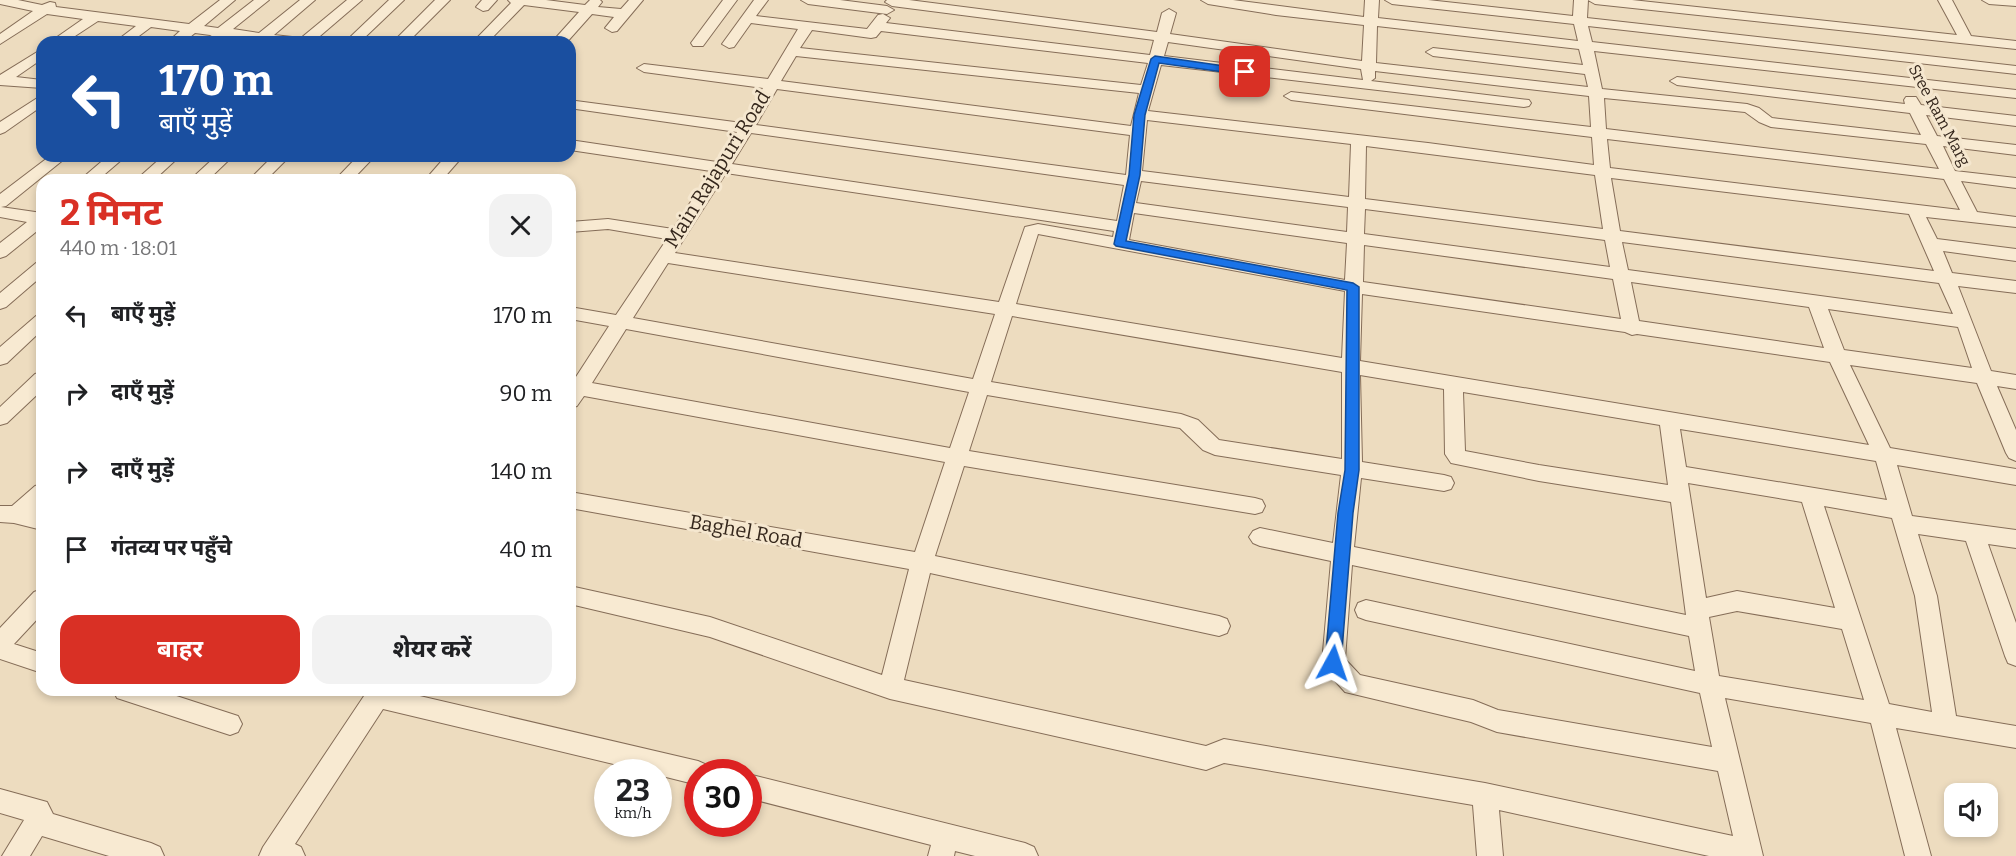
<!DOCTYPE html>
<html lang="hi">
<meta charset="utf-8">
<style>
:root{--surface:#fff;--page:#f2f2f2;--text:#202124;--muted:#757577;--accent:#d93025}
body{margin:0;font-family:Bitter,"Noto Sans Devanagari",serif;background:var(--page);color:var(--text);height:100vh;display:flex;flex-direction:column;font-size:22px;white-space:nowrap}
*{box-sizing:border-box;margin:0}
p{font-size:20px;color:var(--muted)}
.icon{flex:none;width:33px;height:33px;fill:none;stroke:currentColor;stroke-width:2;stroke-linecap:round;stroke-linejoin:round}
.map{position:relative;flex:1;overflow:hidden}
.details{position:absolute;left:36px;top:174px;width:540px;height:522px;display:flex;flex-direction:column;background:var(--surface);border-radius:18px;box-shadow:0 3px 9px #0003}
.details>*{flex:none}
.guide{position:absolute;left:36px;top:36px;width:540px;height:126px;border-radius:18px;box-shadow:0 3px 9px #0003;background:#1a4fa0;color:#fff;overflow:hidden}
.fabs{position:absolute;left:1944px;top:783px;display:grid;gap:12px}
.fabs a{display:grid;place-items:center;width:54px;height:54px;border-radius:12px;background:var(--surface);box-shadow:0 3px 9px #0003;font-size:30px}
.speed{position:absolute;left:594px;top:759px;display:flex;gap:12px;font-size:30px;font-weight:700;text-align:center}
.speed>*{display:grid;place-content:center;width:78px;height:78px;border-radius:50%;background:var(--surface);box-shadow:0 3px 9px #0003;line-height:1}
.speed small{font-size:15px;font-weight:400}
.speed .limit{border:9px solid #d22;background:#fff;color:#111}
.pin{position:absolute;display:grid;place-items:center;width:51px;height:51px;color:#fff;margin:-26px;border-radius:12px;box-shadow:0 3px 9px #0006}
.me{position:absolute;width:66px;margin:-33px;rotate:5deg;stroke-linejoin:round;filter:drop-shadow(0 0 4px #0008)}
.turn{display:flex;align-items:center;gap:21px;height:126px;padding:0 24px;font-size:27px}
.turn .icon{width:78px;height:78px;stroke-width:2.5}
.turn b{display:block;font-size:42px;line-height:51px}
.round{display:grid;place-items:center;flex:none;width:63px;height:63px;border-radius:18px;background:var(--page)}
.head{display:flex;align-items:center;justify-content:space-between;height:102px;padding:0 24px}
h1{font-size:36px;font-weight:700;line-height:45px;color:var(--accent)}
.button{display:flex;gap:12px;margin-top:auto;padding:12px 24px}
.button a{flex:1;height:69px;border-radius:18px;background:var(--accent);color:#fff;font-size:24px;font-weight:700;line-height:69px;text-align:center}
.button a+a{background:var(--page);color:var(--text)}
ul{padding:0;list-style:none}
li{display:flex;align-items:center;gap:18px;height:78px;padding:0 24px}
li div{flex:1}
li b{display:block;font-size:22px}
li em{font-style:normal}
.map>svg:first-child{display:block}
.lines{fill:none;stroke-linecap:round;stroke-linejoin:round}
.minor-casing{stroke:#856d58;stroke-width:2}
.minor{fill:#f8ead2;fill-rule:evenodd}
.route{fill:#1a73e8;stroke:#114b97;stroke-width:1.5}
.labels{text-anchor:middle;stroke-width:6;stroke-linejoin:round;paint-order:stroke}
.far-street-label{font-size:16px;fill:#35271c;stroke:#f5e7cf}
.street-label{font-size:20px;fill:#35271c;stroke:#f5e7cf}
</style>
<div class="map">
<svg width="2016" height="856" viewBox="0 0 2016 856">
<rect width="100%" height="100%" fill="#eddcbf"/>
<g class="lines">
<defs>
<path id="minor" d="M0 0H18L42 5 50 2 55 3 56 7 189 24 220 0H235L204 26 218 28 254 0H269L233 29 259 33 300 0H315L274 35 301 38 347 0H362L313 42H253L224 37 217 39 210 35 195 33 184 42H168L180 31 151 27 131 42H115L136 26 98 21 66 42H50L83 19 47 14 0 44V34L33 11 0 4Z
M389 0H404L360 42H345Z
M435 0H450L408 42H393Z
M482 0H497L488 10 483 11 476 7Z
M508 0H546L585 5 590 0H600L602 2 598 7 621 9 629 0H643L617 31 612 32 605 28 614 17 592 14 567 42H552L579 12 524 5 488 42H473L511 3Z
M723 0H737L703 46H693L691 43Z
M754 0H768L756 16 867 29 878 15 883 14 890 18 886 23 1150 55 1154 40 892 6 885 2 887 0H909L1157 32 1162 13 1169 9 1176 13 1170 34 1362 61 1364 25 1276 15 1208 4 1201 0H1233L1364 17 1365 0H1379L1378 18 1578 41 1574 24 1392 4 1385 0H1428L1573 16 1574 0H1588L1587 18 2016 66V74L1588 26 1592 42 2016 90V98L1594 51 1602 89 1747 104 1759 108 1772 118 1921 135 1910 113 1677 85 1670 81 1677 77 1905 104 1904 100 1906 97H1916L1921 105 2016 116V126L1926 115 1937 136 2016 145V155L1943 146 1955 171 2016 178V188L1961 181 1977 212 2016 217V227L1926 217 1937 239 2016 249V261L1943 251 1952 273 2016 281V293L1958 286 1991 371 2016 375V389L1997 386 2016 430V461L2009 458 2006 453 1977 383 1850 365 1890 448 2016 469V485L1897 465 1912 516 2016 530V548L1988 544 2016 623V666L2008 663 2005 656 1966 541 1918 534 1937 596 1956 716 2016 726V748L1896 728 1931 856H1905L1871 723 1725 698 1763 856H1709L1499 810 1503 856H1477L1473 805 1224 763 1206 770 890 699 710 637 570 604V586L710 617 882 675 909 569 570 508V492L915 552 945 462 584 396 577 406 570 408V379L574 380 609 326 570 319V307L616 315 667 239 608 229 570 232V222L608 219 673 229 711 171 570 150V140L717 162 737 132 576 109 571 108 570 103 576 101 742 123 763 88 644 72 637 68 644 64 768 79 798 29 751 23 734 47 729 48 722 44ZM1377 26 1579 49 1583 65 1433 48 1426 52 1433 56 1585 74 1588 87 1376 63ZM812 30 871 38 876 37 881 31 1148 63 1141 85 800 48ZM1168 42 1361 69 1363 80 1164 56ZM796 56 1139 93 1131 126 781 81ZM1161 65 1524 107 1529 106 1531 103 1529 100 1371 81 1375 78V71L1589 96 1591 127 1291 92 1284 96 1291 100 1592 137 1594 165 1428 143 1148 111ZM777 89 1130 135 1126 175 756 125ZM1604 98 1745 112 1759 122 1771 127 1926 144 1939 169 1606 129ZM1147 120 1351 144 1349 197 1142 171ZM751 133 1124 185 1117 221 732 164ZM1607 139 1944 179 1960 210 1610 168ZM1366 146 1595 175 1603 229 1365 199ZM726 173 1114 231 1113 237 1038 224 1025 227 999 302 675 253ZM1611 178 1909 214 1934 271 1620 231ZM1141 181 1348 207 1347 232 1136 203ZM1365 209 1605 240 1610 267 1364 234ZM1134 213 1347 243 1345 280 1129 240ZM1038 234 1345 291 1342 358 1016 304ZM1622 242 1939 283 1953 314 1628 270ZM1364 245 1613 279 1621 319 1363 282ZM668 263 995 314 973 379 633 318ZM1631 282 1809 307 1824 348 1639 321ZM1362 294 1625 332 1632 335 1637 334 1830 362 1869 445 1360 361ZM1828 309 1958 327 1972 368 1844 350ZM1012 316 1342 372V459L1219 440 1198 420 1181 414 991 382ZM626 329 969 392 950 448 592 383ZM1360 375 1444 389 1445 454 1451 463 1539 481 1671 502 1686 615 1354 547 1361 478 1444 491 1451 489 1454 483 1451 477 1444 475 1362 462ZM1463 392 1660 425 1668 485 1539 465 1465 451ZM987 395 1180 428 1203 450 1215 455 1341 475 1333 543 1260 528 1253 531 1249 537 1253 543 1260 546 1331 561 1322 663 1325 670 1345 692 1471 722 1497 732 1718 771 1733 836 1485 783 1224 739 1206 746 904 680 930 573 1219 636 1227 633 1230 626 1227 619 1219 616 935 556 964 466 1255 514 1262 512 1265 506 1262 500 1255 498 969 451ZM1680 429 1876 461 1887 500 1686 467ZM1688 483 1802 502 1835 608 1737 591 1706 598ZM1824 506 1892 518 1915 596 1932 712 1889 704ZM1352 565 1689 636 1695 671 1366 600 1358 603 1355 610 1358 617 1366 620 1700 693 1712 747 1498 710 1473 700 1360 675 1345 659ZM1737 611 1842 629 1864 700 1719 676 1709 617Z
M801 0H840L887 6 894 10 887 14 808 4Z
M1588 0H1632L1957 35 1938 0H1952L1971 36 2016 41V49L1595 4Z
M1982 0H2016V6L1989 4Z
M42 49V59L16 77 42 80V88L0 85V75Z
M42 95V106L5 132 0 134V122Z
M50 156H68L6 206 1 207 42 213V227L6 256 0 258V243L27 222 0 217V194Z
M108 156H126L98 180H80Z
M163 156H180L154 180H136Z
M216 156H233L208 180H190Z
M273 156H290L266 180H249Z
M358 156H375L352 180H335Z
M446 156H463L442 180H425Z
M42 261V276L6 307 0 309V293L36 263Z
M42 314V330L7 363 0 365V347L36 316Z
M42 372V390L7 423 0 425V407L35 374Z
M42 484V505L36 511 42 512V530L14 523 0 522V506H12L35 486Z
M42 589V614L14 644 42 653V673L0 659V628L34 592Z
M113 690H158L238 716 242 724 238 732 230 735 117 698Z
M368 690H394L698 761 707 765 710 772H698V785L658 775V772H647L383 709 295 844 301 847 305 856H259L263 847Z
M748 774 1025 843 1034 847 1038 856H975L955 851 954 856H928L931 845 748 798Z
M0 789 47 802 53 814 151 843 160 847 164 856H109L42 836 30 856H2L24 820 0 813Z"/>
</defs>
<!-- minor casing -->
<use href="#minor" class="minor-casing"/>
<!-- minor -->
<use href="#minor" class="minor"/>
</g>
<!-- route -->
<path class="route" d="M1155 56 1245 69 1250 72 1245 75 1159 63 1145 115 1140 175 1126 241 1353 283 1359 287V470L1353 513 1341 663 1339 668 1333 670 1327 668 1325 663 1338 513 1345 470 1347 290 1116 246 1114 244 1129 175 1134 115 1151 59Z"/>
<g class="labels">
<!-- far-street labels -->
<g class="far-street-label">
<text transform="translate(1940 115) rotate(62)" y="6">Sree Ram Marg</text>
</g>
<!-- street labels -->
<g class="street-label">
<text transform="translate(717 169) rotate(-58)" y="7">Main Rajapuri Road</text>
<text transform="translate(746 531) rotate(10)" y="7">Baghel Road</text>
</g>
</g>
</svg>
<div class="fabs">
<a><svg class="icon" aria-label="sound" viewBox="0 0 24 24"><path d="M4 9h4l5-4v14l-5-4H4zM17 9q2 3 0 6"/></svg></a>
</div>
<div class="speed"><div>23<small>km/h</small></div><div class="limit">30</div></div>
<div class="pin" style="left:1245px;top:72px;background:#d93025"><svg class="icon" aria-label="arrive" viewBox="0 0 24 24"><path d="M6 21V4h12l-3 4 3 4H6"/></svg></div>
<svg class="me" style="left:1333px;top:663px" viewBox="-20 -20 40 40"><path d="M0-17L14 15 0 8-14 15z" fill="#1a73e8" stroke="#fff" stroke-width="4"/></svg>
<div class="guide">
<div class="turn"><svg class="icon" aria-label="left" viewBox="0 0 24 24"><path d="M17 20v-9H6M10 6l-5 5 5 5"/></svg><div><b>170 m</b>बाएँ मुड़ें</div></div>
</div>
<section class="details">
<div class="head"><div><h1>2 मिनट</h1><p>440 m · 18:01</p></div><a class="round"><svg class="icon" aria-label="close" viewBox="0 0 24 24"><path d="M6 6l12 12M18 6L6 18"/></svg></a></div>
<ul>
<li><svg class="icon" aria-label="left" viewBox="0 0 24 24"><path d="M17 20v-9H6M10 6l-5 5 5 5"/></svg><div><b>बाएँ मुड़ें</b></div><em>170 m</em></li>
<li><svg class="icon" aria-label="right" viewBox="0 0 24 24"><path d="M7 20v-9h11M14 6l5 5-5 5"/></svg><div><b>दाएँ मुड़ें</b></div><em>90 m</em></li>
<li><svg class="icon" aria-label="right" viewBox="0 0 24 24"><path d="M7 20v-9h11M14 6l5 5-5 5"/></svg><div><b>दाएँ मुड़ें</b></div><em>140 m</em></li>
<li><svg class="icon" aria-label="arrive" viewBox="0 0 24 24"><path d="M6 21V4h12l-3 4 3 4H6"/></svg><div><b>गंतव्य पर पहुँचे</b></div><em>40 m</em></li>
</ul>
<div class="button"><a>बाहर</a><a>शेयर करें</a></div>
</section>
</div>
